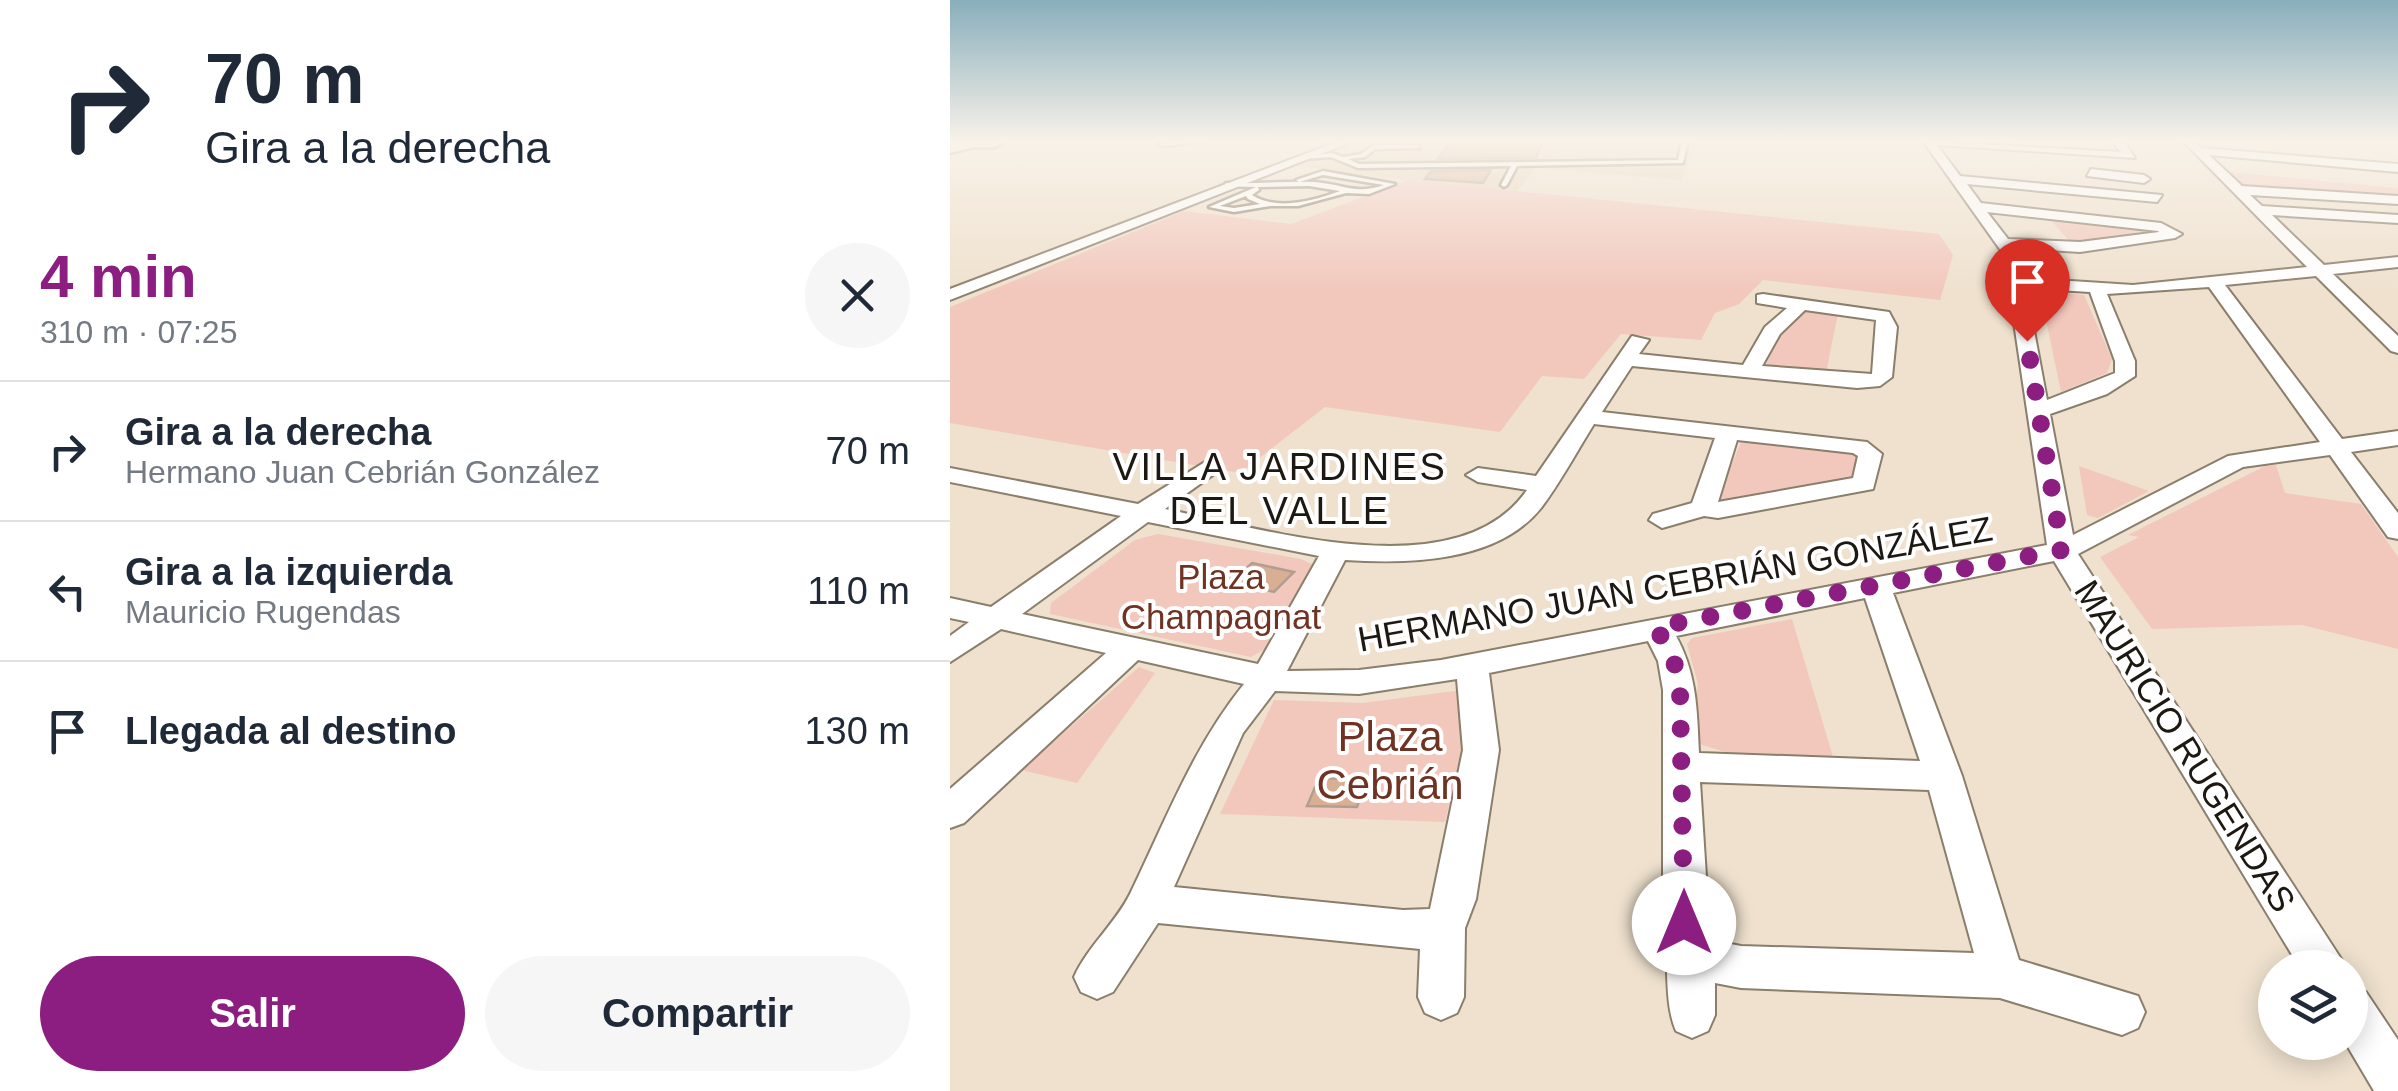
<!DOCTYPE html>
<html lang="es">
<meta charset="utf-8">
<style>
:root{--surface:#fff;--page:#f6f6f7;--text:#1f2937;--muted:#747a83;--line:#e0e1e3;--accent:#8c1e81}
body{margin:0;font-family:Helvetica,sans-serif;background:var(--page);color:var(--text);height:100vh;display:flex;flex-direction:column;font-size:38px;white-space:nowrap}
*{box-sizing:border-box;margin:0}
p{font-size:32px;color:var(--muted)}
.icon{flex:none;width:55px;height:55px;fill:none;stroke:currentColor;stroke-width:2;stroke-linecap:round;stroke-linejoin:round}
.map{position:relative;flex:1;overflow:hidden}
.side{display:flex;flex-direction:column;background:var(--surface);width:950px}
.side>*{flex:none}
.top-card{background:#fff;color:var(--text);overflow:hidden}
.controls{position:absolute;left:1308px;top:950px;display:grid;gap:20px}
.controls a{display:grid;place-items:center;width:110px;height:110px;border-radius:50%;background:var(--surface);box-shadow:0 5px 25px #0003;font-size:50px}
.pin{position:absolute;display:grid;place-items:center;width:85px;height:85px;color:#fff;margin:-102px -42px;border-radius:50% 50% 50% 0;rotate:-45deg;box-shadow:0 0 10px #0007}
.pin .icon{rotate:45deg}
.me{position:absolute;width:110px;margin:-55px;rotate:0deg;stroke-linejoin:round;filter:drop-shadow(0 0 8px #0008)}
.turn{display:flex;align-items:center;gap:35px;height:210px;padding:0 40px;font-size:45px}
.turn .icon{width:130px;height:130px;stroke-width:2.5}
.turn b{display:block;font-size:70px;line-height:85px}
.round{display:grid;place-items:center;flex:none;width:105px;height:105px;border-radius:52px;background:var(--page)}
.overview{display:flex;align-items:center;justify-content:space-between;height:170px;padding:0 40px}
h1{font-size:60px;font-weight:800;line-height:75px;color:var(--accent)}
.cta{display:flex;gap:20px;margin-top:auto;padding:20px 40px}
.cta a{flex:1;height:115px;border-radius:60px;background:var(--accent);color:#fff;font-size:40px;font-weight:800;line-height:115px;text-align:center}
.cta a+a{background:var(--page);color:var(--text)}
ul{padding:0;list-style:none}
li{display:flex;align-items:center;gap:30px;height:140px;padding:0 40px;border-top:2px solid var(--line)}
li div{flex:1}
li b{display:block;font-size:38px}
li em{font-style:normal}
main{display:flex;flex:1;min-height:0}
.map>svg:first-child{display:block}
.built{fill:#e7d5bc}
.green{fill:#f2c7bc}
.building{fill:#d8af93;stroke:#b29e91;stroke-width:2.5}
.lines{fill:none;stroke-linecap:round;stroke-linejoin:round}
.lane-casing{stroke:#8a7e6c;stroke-width:5}
.street-casing{stroke:#8a7e6c;stroke-width:4}
.primary-casing{stroke:#8a7e6c;stroke-width:5}
.highway-casing{stroke:#8a7e6c;stroke-width:6}
.lane{fill:#fff;fill-rule:evenodd}
.street{fill:#fff;fill-rule:evenodd}
.primary{fill:#fff;fill-rule:evenodd}
.highway{fill:#fff;fill-rule:evenodd}
.route{stroke:#8c1e81;stroke-width:18;stroke-dasharray:0 32.4}
.labels{text-anchor:middle;stroke-width:8;stroke-linejoin:round;paint-order:stroke}
.park-label{font-size:35px;fill:#6f3223;stroke:#fff}
.street-label{font-size:35px;fill:#1d1811;stroke:#fff}
.neighbourhood-label{font-size:38px;letter-spacing:2.5px;fill:#1d1811;stroke:#fff}
.near-park-label{font-size:42px;fill:#6f3223;stroke:#fff}
</style>
<main>
<section class="side">
<div class="top-card">
<div class="turn"><svg class="icon" aria-label="right" viewBox="0 0 24 24"><path d="M7 20v-9h11M14 6l5 5-5 5"/></svg><div><b>70 m</b>Gira a la derecha</div></div>
</div>
<div class="overview"><div><h1>4 min</h1><p>310 m · 07:25</p></div><a class="round"><svg class="icon" aria-label="close" viewBox="0 0 24 24"><path d="M6 6l12 12M18 6L6 18"/></svg></a></div>
<ul>
<li><svg class="icon" aria-label="right" viewBox="0 0 24 24"><path d="M7 20v-9h11M14 6l5 5-5 5"/></svg><div><b>Gira a la derecha</b><p>Hermano Juan Cebrián González</p></div><em>70 m</em></li>
<li><svg class="icon" aria-label="left" viewBox="0 0 24 24"><path d="M17 20v-9H6M10 6l-5 5 5 5"/></svg><div><b>Gira a la izquierda</b><p>Mauricio Rugendas</p></div><em>110 m</em></li>
<li><svg class="icon" aria-label="arrive" viewBox="0 0 24 24"><path d="M6 21V4h12l-3 4 3 4H6"/></svg><div><b>Llegada al destino</b></div><em>130 m</em></li>
</ul>
<div class="cta"><a>Salir</a><a>Compartir</a></div>
</section>
<div class="map">
<svg width="1448" height="1091" viewBox="0 0 1448 1091">
<rect width="100%" height="100%" fill="#efe1ce"/>
<!-- built -->
<path class="built" d="M409 141H749L731 180 586 168 565 194 344 166Z"/>
<!-- green -->
<path class="green" d="M1279 172 1448 188V198L1298 189Z
M458 180 989 234 1003 255 990 300 813 280 789 304 765 313 751 340 671 334 634 379 592 376 550 432 375 407 290 473 0 423V307L234 211 341 224Z
M1099 218 1215 230 1216 234 1120 242Z
M1090 291 1134 295 1162 359 1157 373 1111 392Z
M855 309 888 313 876 373 815 367 829 333Z
M791 442 912 455 908 481 766 503Z
M1326 465 1335 493 1411 504 1448 557V649L1352 625 1202 629 1150 557 1189 537 1178 535 1315 466Z
M1129 466 1199 491 1148 518 1137 515Z
M208 534 351 559 364 565 322 645 301 657 100 614 101 603 185 540Z
M842 619 883 757H793L752 745 743 732 748 684 737 644 742 638Z
M189 667 205 673 127 783 71 770Z
M512 690 513 745 495 822 270 814 324 700 413 703Z"/>
<!-- building -->
<path class="building" d="M501 141H593L586 158 488 159Z
M541 170 533 183 475 179 481 171Z
M302 563 344 572 324 592 281 582Z
M369 778 417 779 407 807 357 806Z"/>
<g class="lines">
<defs>
<path id="lane" d="M234 141H257L211 146 208 144Z
M732 141H738L733 163 567 166 557 185 554 187 551 185 561 166 408 168 381 157 352 159 349 157 382 153 393 157 411 154 424 145H468L470 148 425 149 415 157 398 159 409 164 728 160Z
M373 171 445 184 419 194 396 193 348 206H320L284 212 259 207 306 187 274 186 276 183C305 184 335 181 364 182 393 184 404 195 434 185L373 175 349 182 346 180ZM359 186 390 191C363 201 327 211 302 195L309 190 308 187ZM296 196 298 199 310 204 284 208 270 206Z"/>
<path id="street" d="M389 141H404L0 300V289Z
M973 141 1171 152 1162 141H1174L1185 158 987 145 1010 176 1212 195 1207 202 1017 184 1031 203 1211 223 1232 234 1225 238 1130 252 1065 248 1074 278 1183 285 1357 267 1233 141H1244L1251 148 1448 164V172L1259 155 1292 186 1448 196V204L1300 195 1312 206 1448 215V223L1322 215 1374 265 1448 257V267L1383 274 1448 336V353L1441 351 1366 276 1275 285 1392 439 1448 431V445L1401 452 1448 513V539L1438 537 1380 455 1293 467 1128 554 1397 968H1350L1104 561 943 593 1012 776 1069 960 1188 996 1195 1012 1188 1028 1172 1035 1050 998 791 988 765 983V1015L758 1031 742 1038 726 1031C713 1001 720 958 713 923V690L708 661 698 641 539 673 549 750 526 899 515 928 514 997 507 1013 491 1020 475 1013 468 997 470 949 208 923 163 992 147 999 131 992 124 977C138 946 165 924 180 894 215 822 243 747 294 684L188 660 14 823 0 828V789L156 653 51 629 0 662V636L19 622 0 618V598L41 607 171 516 0 482V468L188 504 255 462 264 464 267 469 264 474 215 509C312 528 508 591 577 490L528 482 516 475 528 468 586 476 682 336 699 340 689 354 793 365 815 327 837 308 807 303V295L813 294 939 312 947 327 942 377 930 386 907 388 682 366 652 412 917 442 932 454 923 489 768 518 754 516 712 528 699 520 703 514 742 503 765 438 644 424C626 453 610 483 591 508 547 563 458 564 395 560L337 671 409 670 491 660 1097 545 1054 255ZM1037 212 1208 231 1209 232 1130 242 1058 239ZM1259 287 1370 442 1278 456 1123 535 1100 414 1157 394 1185 376V361L1157 294ZM1076 288 1140 292 1165 361V373L1097 400ZM855 310 926 320 922 374 812 366 830 334ZM787 440 903 453 908 456 903 478 768 502ZM198 522 369 556 308 664 72 614ZM915 598 970 761 749 753C747 710 747 674 726 636ZM507 679 513 750 480 909 453 910 224 887 293 733 325 691 409 694ZM750 782 979 790 1024 953 791 946 760 940Z
M1141 169 1194 175 1200 179 1194 183 1137 176Z
M1400 985 1416 992 1448 1040V1091H1424L1395 1042H1400Z"/>
<path id="primary" d="M0 141H38L39 143 0 153Z"/>
<path id="highway" d="M21 141H55L44 147H23Z"/>
</defs>
<!-- lane casing -->
<use href="#lane" class="lane-casing"/>
<!-- street casing -->
<use href="#street" class="street-casing"/>
<!-- primary casing -->
<use href="#primary" class="primary-casing"/>
<!-- highway casing -->
<use href="#highway" class="highway-casing"/>
<!-- lane -->
<use href="#lane" class="lane"/>
<!-- street -->
<use href="#street" class="street"/>
<!-- primary -->
<use href="#primary" class="primary"/>
<!-- highway -->
<use href="#highway" class="highway"/>
</g>
<!-- sky -->
<linearGradient id="sky" x2="0" y2="1"><stop stop-color="#89aebc"/><stop offset="0.48" stop-color="#f8f2e9"/><stop offset="1" stop-color="#f8f2e9" stop-opacity="0"/></linearGradient>
<rect width="1448" height="293" fill="url(#sky)"/>
<g class="lines">
<!-- route -->
<path class="route" d="M734 923 730 690 724 661 706 627 1112 550 1077 341"/>
</g>
<g class="labels">
<!-- park labels -->
<g class="park-label">
<text x="271" y="589">Plaza<tspan x="271" dy="40">Champagnat</tspan></text>
</g>
<!-- street labels -->
<g class="street-label">
<text transform="translate(725 584) rotate(-10)" y="12">HERMANO JUAN CEBRIÁN GONZÁLEZ</text>
<text transform="translate(1235 746) rotate(58)" y="12">MAURICIO RUGENDAS</text>
</g>
<!-- neighbourhood labels -->
<g class="neighbourhood-label">
<text x="330" y="480">VILLA JARDINES<tspan x="330" dy="44">DEL VALLE</tspan></text>
</g>
<!-- near-park labels -->
<g class="near-park-label">
<text x="440" y="751">Plaza<tspan x="440" dy="48">Cebrián</tspan></text>
</g>
</g>
</svg>
<div class="controls">
<a><svg class="icon" aria-label="layers" viewBox="0 0 24 24"><path d="M12 4l9 5-9 5-9-5zM3 14l9 5 9-5"/></svg></a>
</div>
<div class="pin" style="left:1077px;top:341px;background:#d93025"><svg class="icon" aria-label="arrive" viewBox="0 0 24 24"><path d="M6 21V4h12l-3 4 3 4H6"/></svg></div>
<svg class="me" style="left:734px;top:923px" viewBox="-20 -20 40 40"><circle r="19" fill="#fff"/><path d="M0-13L10 11 0 6-10 11z" fill="#8c1e81"/></svg>
</div>
</main>
